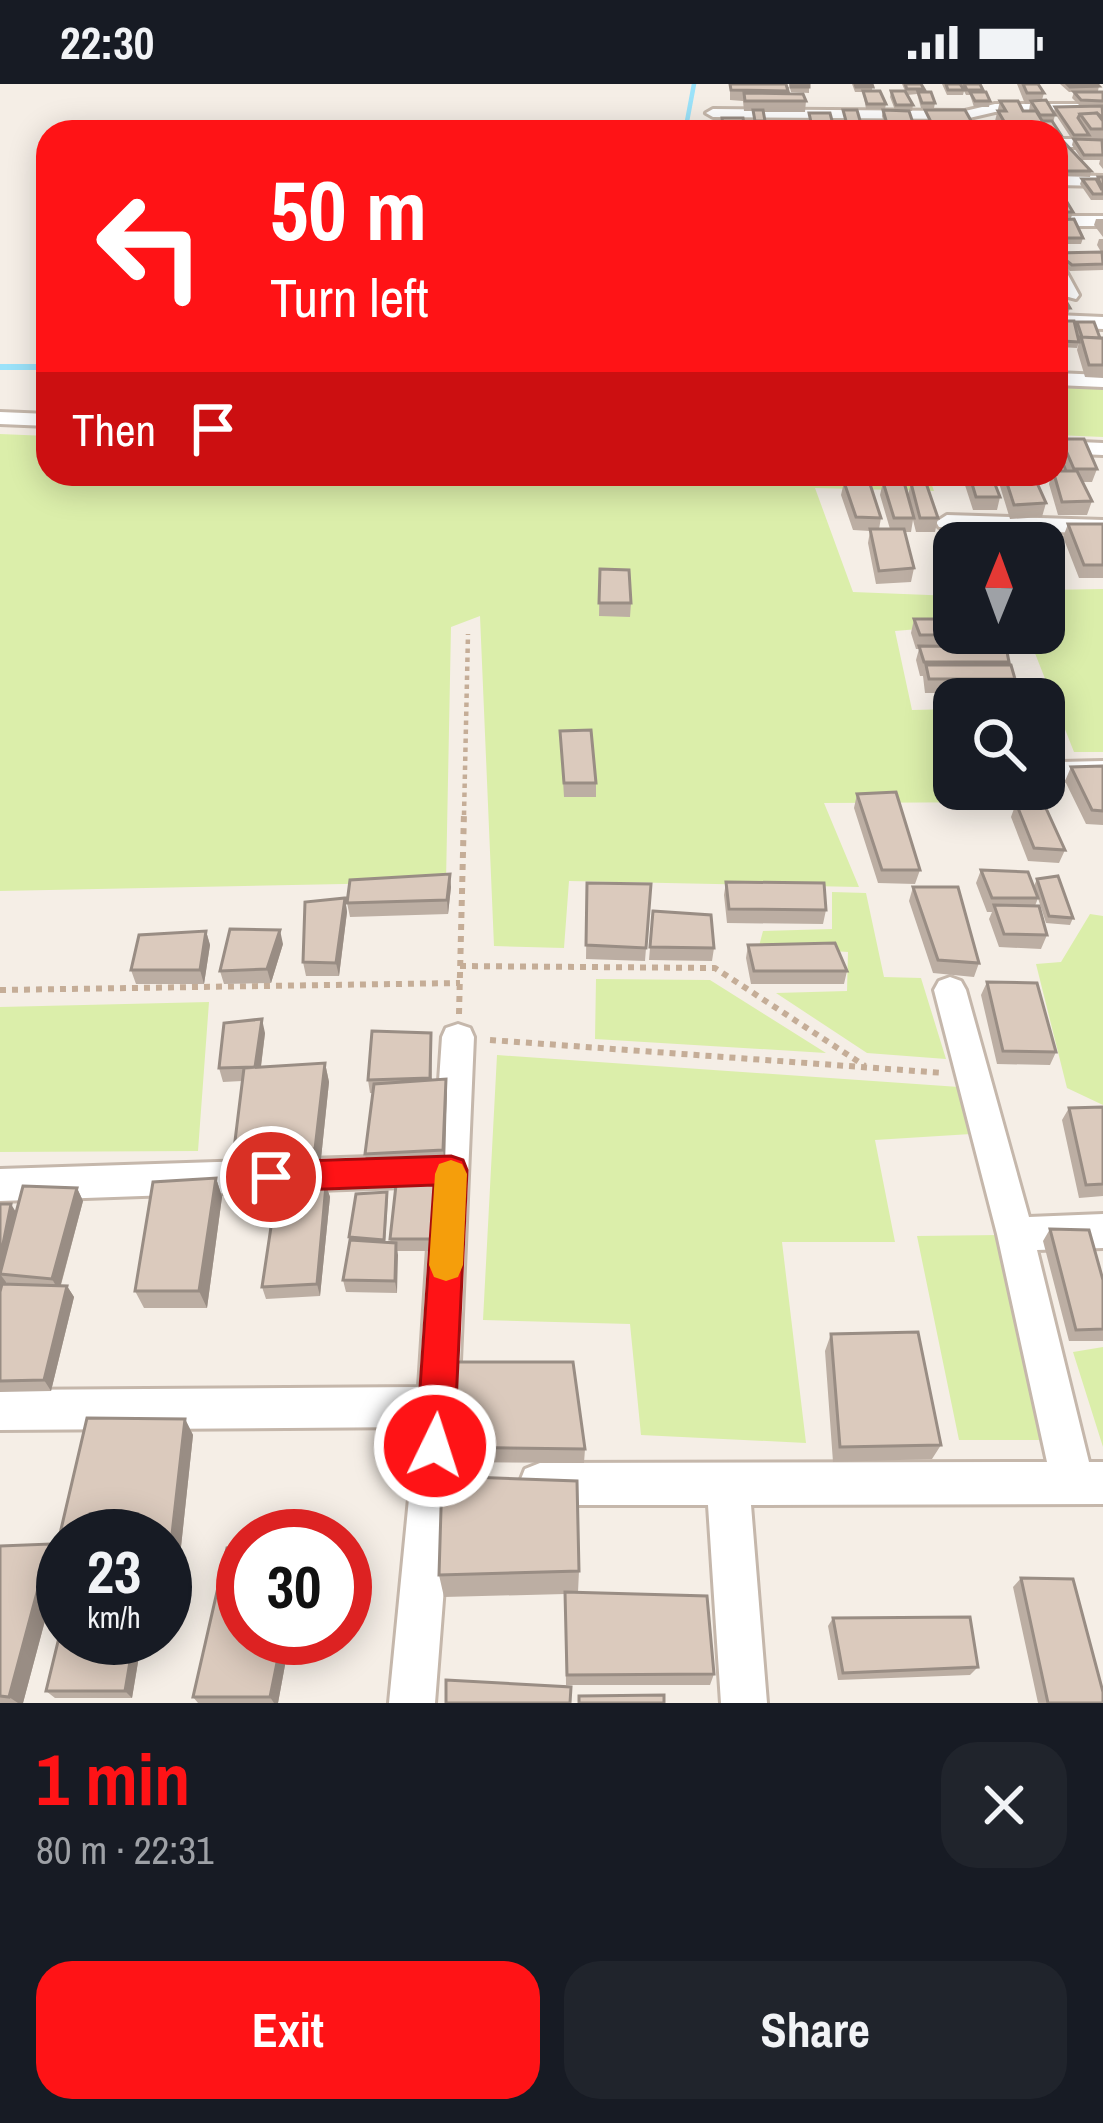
<!DOCTYPE html>
<meta charset="utf-8">
<style>
:root{--surface:#171b24;--page:#20242c;--text:#f1f3f6;--muted:#9ea1a6;--accent:#ff1316}
body{margin:0;font-family:"Archivo Narrow",sans-serif;background:var(--page);color:var(--text);height:100vh;display:flex;flex-direction:column;font-size:45px;white-space:nowrap}
*{box-sizing:border-box;margin:0}
p{font-size:39px;color:var(--muted)}
.icon{flex:none;width:66px;height:66px;fill:none;stroke:currentColor;stroke-width:2;stroke-linecap:round;stroke-linejoin:round}
.map{position:relative;height:1619px;overflow:hidden}
.panel{display:flex;flex-direction:column;background:var(--surface);flex:1}
.panel>*{flex:none}
.banner{position:absolute;left:36px;top:36px;width:1032px;height:366px;border-radius:36px;box-shadow:0 6px 30px #0003;background:#ff1316;color:#fff;overflow:hidden}
.needle{width:78px;rotate:1deg}
.fabs{position:absolute;left:933px;top:438px;display:grid;gap:24px}
.fabs a{display:grid;place-items:center;width:132px;height:132px;border-radius:24px;background:var(--surface);box-shadow:0 6px 30px #0003;font-size:60px}
.speed{position:absolute;left:36px;top:1425px;display:flex;gap:24px;font-size:60px;font-weight:700;text-align:center}
.speed>*{display:grid;place-content:center;width:156px;height:156px;border-radius:50%;background:var(--surface);box-shadow:0 6px 30px #0003;line-height:1}
.speed small{font-size:30px;font-weight:400}
.speed .limit{border:18px solid #d22;background:#fff;color:#111}
.pin{position:absolute;display:grid;place-items:center;width:102px;height:102px;color:#fff;margin:-51px;border:6px solid #fff;border-radius:50%;box-shadow:0 3px 12px #0007}
.me{position:absolute;width:132px;margin:-66px;rotate:4deg;stroke-linejoin:round;filter:drop-shadow(0 0 9px #0008)}
.turn{display:flex;align-items:center;gap:42px;height:252px;padding:0 36px;font-size:54px}
.turn .icon{width:156px;height:156px;stroke-width:2.5}
.turn b{display:block;font-size:84px;line-height:102px}
.then{display:flex;align-items:center;height:114px;padding:0 36px;background:#0003;gap:24px;font-size:45px}
.round{display:grid;place-items:center;flex:none;width:126px;height:126px;border-radius:36px;background:var(--page)}
.overview{display:flex;align-items:center;justify-content:space-between;height:204px;padding:0 36px}
h1{font-size:72px;font-weight:700;line-height:90px;color:var(--accent)}
.primary-button{display:flex;gap:24px;margin-top:auto;padding:24px 36px}
.primary-button a{flex:1;height:138px;border-radius:36px;background:var(--accent);color:#fff;font-size:48px;font-weight:700;line-height:138px;text-align:center}
.primary-button a+a{background:var(--page);color:var(--text)}
.status{display:flex;justify-content:space-between;align-items:center;height:84px;padding:0 60px;background:var(--surface);direction:ltr}
.status svg{height:33px;fill:currentColor}
.map>svg:first-child{display:block}
.green{fill:#dbeeaa}
.lines{fill:none;stroke-linecap:round;stroke-linejoin:round}
.stream-far1{stroke:#9be2f9;stroke-width:4.5}
.stream{stroke:#9be2f9;stroke-width:6}
.minor-casing{stroke:#c5b7ab;stroke-width:6}
.path-far1{stroke:#c5ad97;stroke-width:4.5;stroke-dasharray:4.5 4.5;stroke-linecap:butt}
.path{stroke:#c5ad97;stroke-width:6;stroke-dasharray:6 6;stroke-linecap:butt}
.minor{fill:#fff;fill-rule:evenodd}
.wall{fill:#bcaea3}
.shaded-wall{fill:#998d84}
.building{fill:#dbcabd;stroke:#998d84;stroke-width:3}
.route{fill:#ff1316;stroke:#a60c0e;stroke-width:3}
.slow{fill:#f59e0b}
</style>
<div class="status"><b>22:30</b><svg viewBox="0 0 49 12"><path d="M0 12V9h3v3zM5 12V6h3v6zM10 12V3h3v9zM15 12V0h3v12zM26 1h20v11H26zM47 4h2v5h-2z"/></svg></div>
<div class="map">
<svg width="1103" height="1619" viewBox="0 0 1103 1619">
<rect width="100%" height="100%" fill="#f5eee6"/>
<!-- green -->
<path class="green" d="M1056 298 1103 300V353L1056 351Z
M0 350 48 352V390H928L934 407 815 404 853 508 954 512V542L895 547 912 626 954 625V705H1040L1045 718 824 719 859 803 569 797 564 864 494 862 480 532 451 543 446 798 0 807Z
M1103 505V668H1074L1027 549H1044V506Z
M832 808 866 809 884 893 921 894 946 975 867 969 776 909 847 907 848 868 759 862 763 847 832 845Z
M1090 830 1103 832V1021L1067 1004 1036 880 1061 878Z
M596 895 710 896 826 969 595 955Z
M209 918 198 1067 0 1068V923Z
M497 971 959 1003 971 1050 875 1056 895 1158H782L806 1359 641 1351 630 1240 483 1236Z
M999 1151 1049 1356H959L917 1152Z
M1103 1263V1363L1073 1268Z"/>
<g class="lines">
<!-- stream-far1 -->
<path class="stream-far1" d="M685 48 694 0"/>
<!-- stream -->
<path class="stream" d="M0 283H48"/>
<defs>
<path id="minor" d="M995 20H1103V28H995L965 35 713 33 706 29 713 25 965 27Z
M1056 55H1103V63H1056Z
M1056 91 1103 92V102L1056 101Z
M1056 132H1103V142H1056Z
M1056 179 1062 180 1079 211 1076 215 1061 211Z
M1056 231 1103 233V245L1056 243Z
M1056 289 1103 291V303L1056 301Z
M0 328 48 330V342L0 340Z
M1056 357 1103 359V371L1056 369Z
M947 431 1103 436V450L939 443 936 438Z
M1103 677V695L1060 696 1046 687 1060 678Z
M950 893 961 897 966 906 1029 1133 1103 1130V1164L1037 1166 1089 1378H1103V1420L751 1421 767 1619H721L708 1421H540L525 1415 519 1400 525 1385 540 1379 1047 1378 997 1150 934 906 939 897Z
M458 940 470 944 474 953 458 1323 435 1619H389L416 1343 0 1346V1306L419 1303 432 1102 0 1117V1085L434 1071 442 953 446 944Z"/>
</defs>
<!-- minor casing -->
<use href="#minor" class="minor-casing"/>
<!-- path-far1 -->
<path class="path-far1" d="M464 731 468 550"/>
<!-- path -->
<path class="path" d="M460 882 715 884 865 982
M0 906 460 899
M459 930 464 728
M490 956 944 989"/>
<!-- minor -->
<use href="#minor" class="minor"/>
</g>
<!-- wall -->
<path class="wall" d="M730 0 789 3 788 9 806 17 805 28H763L765 37 764 42H763L764 48H747V39H754L753 27H744L743 17 730 16Z
M789 0H809V9L791 8Z
M852 0H872V7L886 20 885 25H866L863 8H855Z
M902 0H921L923 8 935 19 934 24H921L917 10 907 11 913 21 912 27 895 26 890 13 891 7H905Z
M942 0H980L983 8 990 17 989 23H974L970 11H966L964 7 963 11H947Z
M1017 0H1038L1044 9 1042 16 1055 31 1053 39 1061 51 1060 55 1091 87 1090 93 1057 92 1056 48H1001L995 37 1000 17 1023 27H1029L1030 20H1025Z
M1060 0H1097L1099 2 1098 7 1069 8Z
M1074 8H1103V85L1099 80 1100 76H1082L1072 61 1073 57 1054 28 1055 23 1080 22 1072 14Z
M883 26 914 42 913 47 886 45 882 32Z
M809 29 835 48H818L817 43H811Z
M1098 93H1103V116H1091L1080 100 1082 95 1097 97Z
M1056 100 1073 128 1071 134H1056Z
M1096 135H1103V153L1094 141Z
M1057 136 1083 154 1081 160H1066L1056 142Z
M1099 155H1103V186L1070 187 1056 176 1057 169 1101 168 1097 161Z
M1056 207 1070 224 1068 230H1056Z
M1056 237 1076 243 1077 238 1100 254H1103V294L1085 293 1077 266 1079 258 1077 264 1060 263 1056 252Z
M1061 355 1097 385 1092 398H1083L1092 417 1087 431H1058L1049 400 1050 396H1045L1043 391 1042 396H1036L1046 419 1042 433 1010 435 999 399 1002 390H1056L1058 366Z
M965 390H991L1000 413 997 426H973L963 395Z
M844 398 881 434 879 445H890L880 411 883 398 908 411 911 399 938 434 935 448H916L913 436 911 448H904L914 484 911 498 876 500 868 459 870 447 853 446 841 411Z
M1068 440H1103V494H1079L1063 453Z
M600 485 631 519 630 533 599 532Z
M914 535 1002 549 998 563 1009 578 1008 581 1015 595 1011 609H925L923 592H920L916 576 919 565H916L911 549Z
M560 647 596 699V713H564Z
M1103 682V741L1086 740 1065 697 1071 683Z
M857 710 920 786 915 800 878 799 854 724Z
M1016 719 1065 766 1059 779 1028 777 1011 733Z
M981 786 1038 814 1035 822 1047 851 1041 865 999 863 989 835 992 828H987L976 799Z
M1037 795 1073 834 1070 841 1046 839 1034 802Z
M726 798 826 826 823 840 727 839 724 811Z
M587 799 651 800 645 877 586 875Z
M451 803 448 830 350 833 347 819Z
M913 803 979 879 974 893 933 889 909 817Z
M345 814 347 828 339 892H306L303 878Z
M653 827 714 864 712 877 649 876Z
M206 847 210 861 204 900H136L131 886Z
M283 860 271 899 224 900 220 887Z
M748 861 847 887 844 900H751L746 874Z
M987 898 1056 968 1050 981 997 980 981 911Z
M265 949 261 983 325 979 329 998 320 1084H240L234 1065 242 997 223 998 219 984Z
M431 949 432 996 446 995 445 1079 367 1083 365 1070 373 1009H370L368 996Z
M1103 1023V1112L1079 1114 1062 1036 1069 1024Z
M216 1094 222 1113 207 1224H144L135 1207Z
M326 1101 330 1113 320 1212 266 1215 262 1203Z
M77 1104 83 1117 61 1201 67 1202 74 1213 51 1307 0 1308V1120L16 1128Z
M441 1111 437 1167H397V1209L346 1208 343 1196 350 1157 349 1153 388 1114 385 1159H391L390 1155Z
M1050 1145 1103 1196V1257H1069L1043 1157Z
M831 1250 941 1361 932 1375 833 1378 825 1267Z
M185 1335 193 1351 180 1472H165V1452H63V1458L59 1454Z
M448 1363 585 1365 584 1379 451 1378Z
M0 1462 62 1473 23 1619H0Z
M579 1487 578 1508 714 1590 710 1601H566L565 1510 444 1513 439 1491Z
M1021 1494 1103 1619H1038L1013 1503Z
M833 1534 978 1583 970 1591 838 1596 828 1542Z
M63 1554H142L132 1614H55L46 1607Z
M243 1554H290L278 1619H198L193 1613Z"/>
<!-- shaded-wall -->
<path class="shaded-wall" d="M450 790 451 803 448 830 447 816Z
M345 814 347 828 339 892 336 879Z
M280 846 283 860 271 899 267 885Z
M206 847 210 861 204 900 200 886Z
M262 935 265 949 259 997 255 984Z
M325 979 329 998 320 1084 315 1065Z
M446 995 447 1008 445 1079 443 1066Z
M216 1094 222 1113 207 1224 199 1207Z
M440 1099 441 1111 437 1167 435 1155Z
M326 1101 330 1113 320 1212 317 1200Z
M77 1104 83 1117 59 1207 52 1195Z
M11 1120 19 1133 0 1190 6 1198 3 1214 0 1210V1175Z
M396 1159 398 1171 397 1209 395 1197Z
M67 1202 74 1213 51 1307 44 1296Z
M185 1335 193 1351 180 1472 171 1459Z
M50 1460 62 1473 23 1619H18L9 1613Z
M134 1554H142L132 1614 125 1607Z
M282 1554H290L278 1619H274L270 1613Z"/>
<!-- building -->
<path class="building" d="M730 0H786L788 7 731 6Z
M791 0H809V3H791Z
M855 0H872L873 3H856Z
M905 0H921L924 5H907Z
M946 0H960L964 6H948Z
M964 0H980L983 6H967Z
M1023 0H1038L1044 9H1027Z
M1067 0H1097L1099 2 1070 3Z
M863 7H880L886 20H867Z
M891 7H905L913 21H896Z
M918 8H931L935 19H922Z
M970 8H986L990 17H975Z
M1074 8H1103V17L1081 16Z
M744 9 803 10 806 17H745Z
M1046 16 1055 31H1040L1031 17Z
M1000 17H1018L1023 27H1036L1044 40 1005 39 998 27H1006Z
M1102 22 1103 34 1097 29 1080 30 1078 34 1089 51H1074L1055 23Z
M753 26H763L765 37H755Z
M843 26H857L861 40H875L877 48H849Z
M883 26 909 27 914 42 887 40Z
M925 26H965L974 42H983L986 48H919L916 40H932Z
M809 29H830L835 48H820L817 38H811Z
M1097 29 1103 37V45H1091L1080 30Z
M722 34H743L745 48H724Z
M1042 37H1052L1061 51H1056V48H1046Z
M747 39H762L764 48H748Z
M779 40H791L794 48H781Z
M1061 55 1091 87H1059L1056 77V56Z
M1074 55 1102 56 1103 71H1084Z
M1098 93H1103V110H1093L1082 95H1096L1102 106Z
M1056 100 1073 128H1056Z
M1074 135 1083 154H1067L1057 136Z
M1102 168 1103 180 1072 181 1057 169Z
M1056 207H1060L1070 224H1056Z
M1056 237H1074L1079 258 1062 257Z
M1077 238H1094L1100 254 1082 253Z
M1081 253 1103 254V281H1089Z
M1061 355H1084L1097 385H1074Z
M1056 362 1066 387H1056Z
M1056 387H1077L1092 417 1062 418 1054 390H1056Z
M969 390H991L1000 413H976Z
M1004 390H1033L1046 419 1014 421Z
M869 397 881 434 856 433 844 398Z
M883 398H904L914 434H894Z
M911 399H926L938 434H920Z
M1068 440H1103V481H1084Z
M870 445H904L914 484 879 487Z
M600 485 629 486 631 519H599Z
M914 535H954V549L1002 550 920 551Z
M919 562 1006 563 1009 578H924Z
M926 581H1011L1015 595H929Z
M591 646 596 699H564L560 647Z
M1103 682V727L1092 726 1071 683Z
M896 708 920 786H882L857 710Z
M1016 719 1044 720 1065 766 1034 764Z
M981 786 1028 788 1038 814H992Z
M450 790 447 816 347 819 350 796Z
M1058 792 1073 834 1049 832 1037 795Z
M726 798 824 799 826 826 729 825Z
M587 799 651 800 646 864 586 861Z
M913 803H958L979 879 938 876Z
M345 814 336 879 303 878 305 818Z
M994 821 1039 822 1047 851 1004 850Z
M653 827 711 831 714 864 650 863Z
M230 845 280 846 267 885 220 887Z
M206 847 200 886H131L139 851Z
M835 859 847 887H754L748 861Z
M987 898 1037 899 1056 968 1003 967Z
M262 935 255 983 219 984 224 939Z
M372 947 431 949 430 994 368 996Z
M325 979 315 1065H234L244 984Z
M446 995 443 1066 365 1070 374 1000Z
M1103 1023V1100L1086 1101 1069 1024Z
M216 1094 199 1207H135L153 1098Z
M440 1099 435 1155H390L396 1101Z
M326 1101 317 1200 262 1203 277 1103Z
M23 1102 77 1104 52 1195 0 1190Z
M387 1108 384 1156 349 1153 356 1110Z
M0 1120H11L0 1175Z
M1050 1145 1089 1146 1103 1196V1245L1076 1246Z
M350 1156 396 1159 395 1197 343 1196Z
M2 1200 67 1202 44 1296 0 1297V1208Z
M918 1248 941 1361 840 1363 831 1250Z
M449 1278H573L585 1365 448 1363Z
M87 1334 185 1335 171 1459H165V1452H63V1454H59Z
M442 1392 577 1397 579 1487 439 1491Z
M50 1460 9 1613 0 1612V1462Z
M243 1463V1554H282L270 1613H193L227 1464Z
M1021 1494 1073 1495 1103 1608V1619H1048Z
M565 1508 707 1512 714 1590 567 1591Z
M970 1533 978 1583 843 1589 833 1534Z
M63 1537V1554H134L125 1607H46Z
M446 1596 571 1603 570 1619H446Z
M664 1611V1619H579V1612Z"/>
<!-- route -->
<path class="route" d="M451 1072 463 1076 467 1086 454 1362 448 1375 435 1380 422 1375 416 1362 434 1101 271 1107 259 1103 254 1093 259 1082 271 1078Z"/>
<!-- slow -->
<path class="slow" d="M451 1076 462 1080 467 1090 463 1181 458 1193 446 1197 434 1193 429 1181 435 1090 439 1080Z"/>
</svg>
<div class="fabs">
<a><svg class="needle" viewBox="-14 -14 28 28"><path d="M0-13l5 13h-10z" fill="#e53935"/><path d="M0 13l5-13h-10z" fill="#9ea1a6"/></svg></a>
<a><svg class="icon" aria-label="search" viewBox="0 0 24 24"><circle cx="10" cy="10" r="6"/><path d="M15 15l6 6"/></svg></a>
</div>
<div class="speed"><div>23<small>km/h</small></div><div class="limit">30</div></div>
<div class="pin" style="left:271px;top:1093px;background:#d93025"><svg class="icon" aria-label="arrive" viewBox="0 0 24 24"><path d="M6 21V4h12l-3 4 3 4H6"/></svg></div>
<svg class="me" style="left:435px;top:1362px" viewBox="-20 -20 40 40"><circle r="17" fill="#ff1316" stroke="#fff" stroke-width="3"/><path d="M0-11L8 9 0 5-8 9z" fill="#fff"/></svg>
<div class="banner">
<div class="turn"><svg class="icon" aria-label="left" viewBox="0 0 24 24"><path d="M17 20v-9H6M10 6l-5 5 5 5"/></svg><div><b>50 m</b>Turn left</div></div>
<div class="then">Then<svg class="icon" aria-label="arrive" viewBox="0 0 24 24"><path d="M6 21V4h12l-3 4 3 4H6"/></svg></div>
</div>
</div>
<section class="panel">
<div class="overview"><div><h1>1 min</h1><p>80 m · 22:31</p></div><a class="round"><svg class="icon" aria-label="close" viewBox="0 0 24 24"><path d="M6 6l12 12M18 6L6 18"/></svg></a></div>
<div class="primary-button"><a>Exit</a><a>Share</a></div>
</section>
